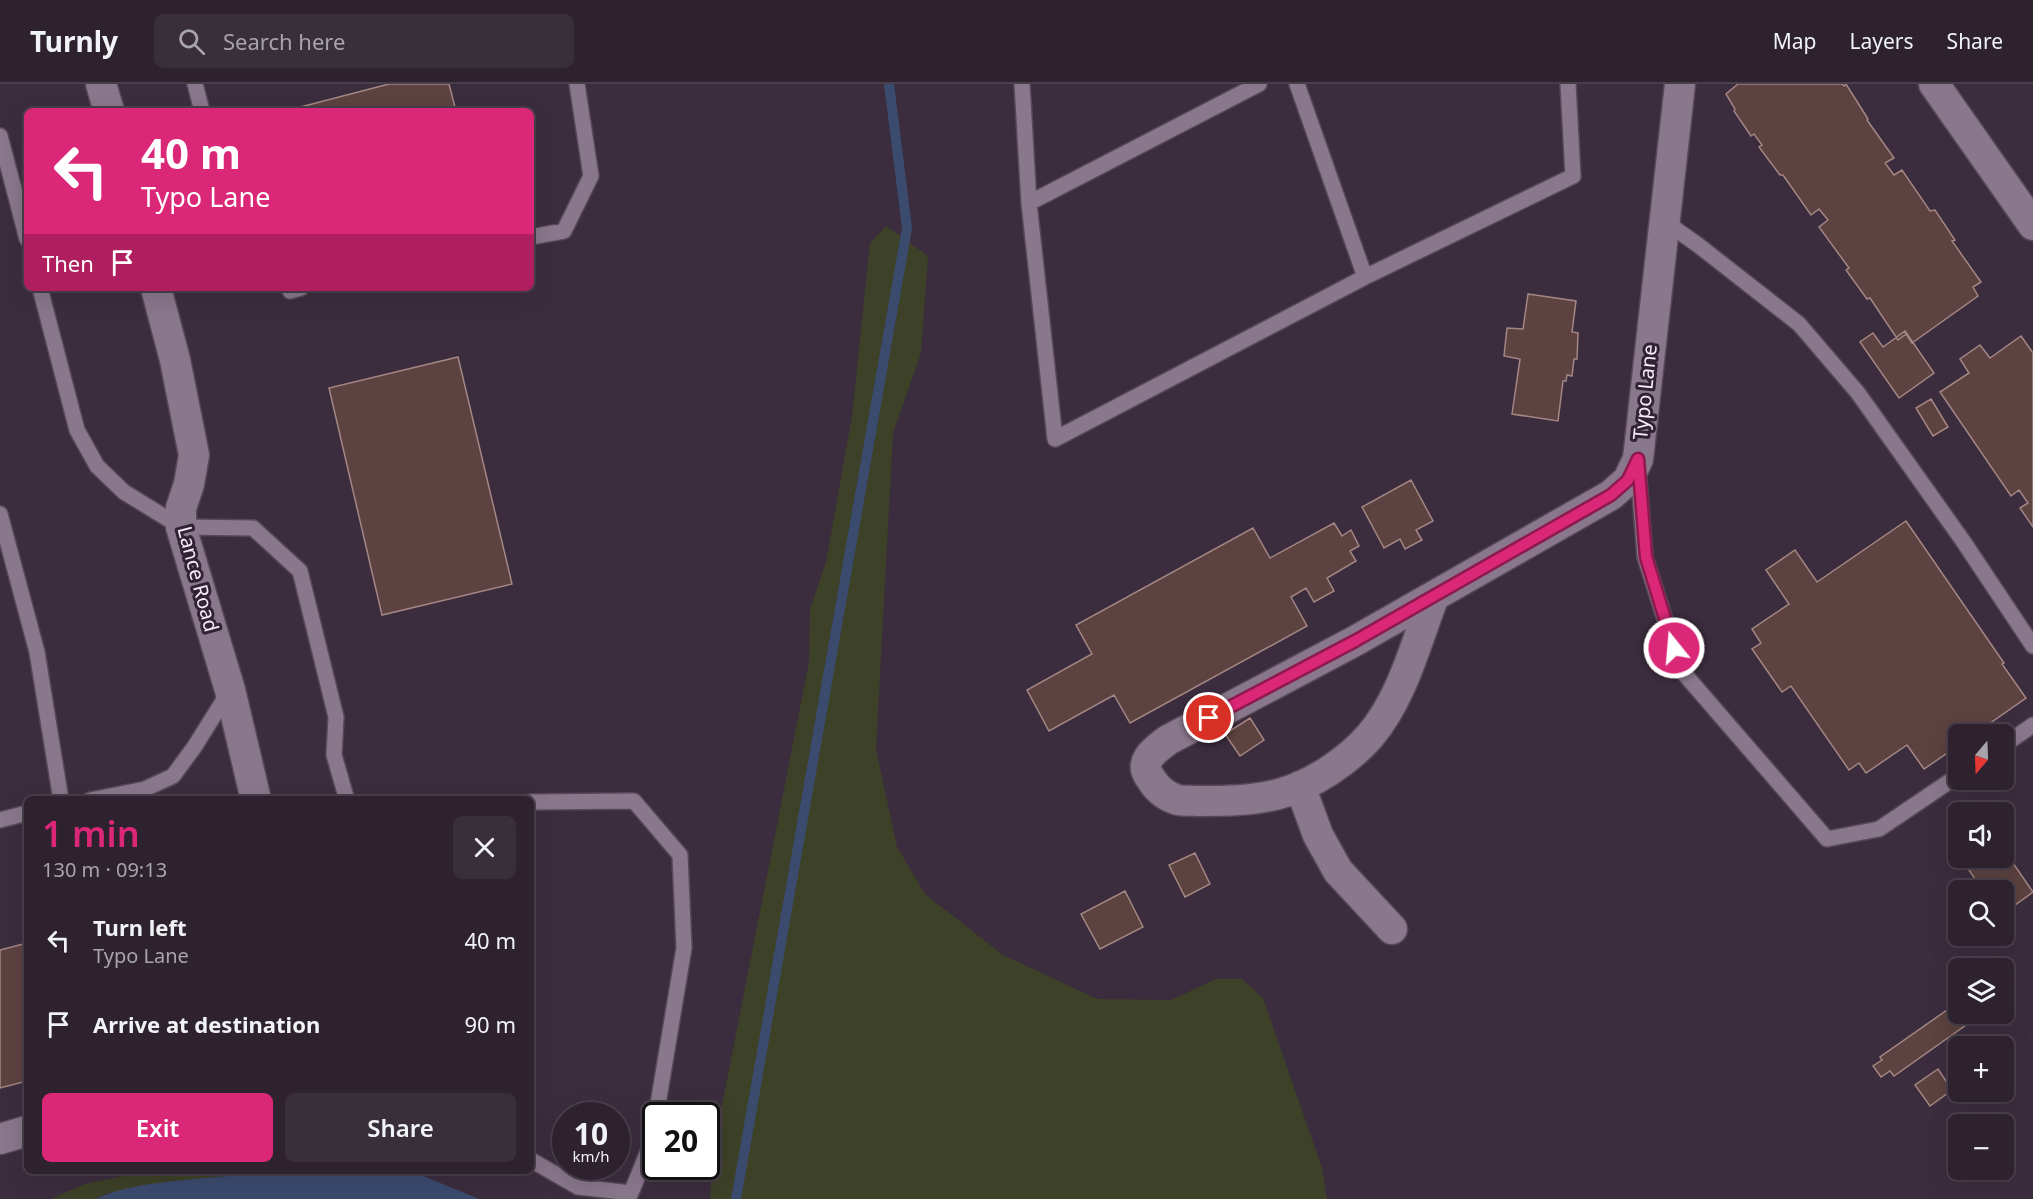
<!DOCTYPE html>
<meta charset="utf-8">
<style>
:root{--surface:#2d222e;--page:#392f3a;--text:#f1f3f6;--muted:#a7a4aa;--line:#483f4a;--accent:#db2777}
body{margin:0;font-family:"Noto Sans",sans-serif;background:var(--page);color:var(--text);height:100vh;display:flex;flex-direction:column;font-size:22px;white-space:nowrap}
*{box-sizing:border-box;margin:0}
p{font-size:20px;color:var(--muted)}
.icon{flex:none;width:33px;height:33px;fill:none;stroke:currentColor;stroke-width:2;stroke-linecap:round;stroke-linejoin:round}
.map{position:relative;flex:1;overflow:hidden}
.sheet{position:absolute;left:24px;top:712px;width:510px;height:378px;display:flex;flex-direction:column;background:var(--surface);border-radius:9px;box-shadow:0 6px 24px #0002,0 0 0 2px var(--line)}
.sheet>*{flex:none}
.hud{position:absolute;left:24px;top:24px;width:510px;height:183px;border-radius:9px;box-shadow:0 6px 24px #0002,0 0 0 2px var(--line);background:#db2777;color:#fff;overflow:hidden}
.needle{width:39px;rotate:199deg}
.controls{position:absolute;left:1948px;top:640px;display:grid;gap:12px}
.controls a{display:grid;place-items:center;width:66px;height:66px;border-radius:9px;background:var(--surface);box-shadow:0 6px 24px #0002,0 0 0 2px var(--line);font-size:30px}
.speed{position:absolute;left:552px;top:1018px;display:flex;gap:12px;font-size:30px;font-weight:700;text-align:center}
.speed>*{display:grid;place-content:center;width:78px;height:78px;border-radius:50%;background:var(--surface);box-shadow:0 6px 24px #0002,0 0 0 2px var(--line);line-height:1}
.speed small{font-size:15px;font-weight:400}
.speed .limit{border:3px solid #111;border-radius:9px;background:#fff;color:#111}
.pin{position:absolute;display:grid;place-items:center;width:51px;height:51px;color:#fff;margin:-26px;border:3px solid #fff;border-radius:50%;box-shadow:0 2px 6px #0007}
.me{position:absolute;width:66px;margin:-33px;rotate:343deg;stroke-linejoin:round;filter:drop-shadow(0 0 4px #0008)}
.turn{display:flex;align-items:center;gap:21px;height:126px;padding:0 18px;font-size:27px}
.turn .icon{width:78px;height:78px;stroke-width:2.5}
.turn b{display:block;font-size:42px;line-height:51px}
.then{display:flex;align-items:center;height:57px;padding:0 18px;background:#0003;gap:12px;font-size:22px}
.round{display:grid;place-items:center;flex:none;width:63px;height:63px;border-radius:9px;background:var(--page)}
.headline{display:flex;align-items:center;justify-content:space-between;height:102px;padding:0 18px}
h1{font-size:36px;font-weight:600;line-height:45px;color:var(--accent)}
.cta{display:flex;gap:12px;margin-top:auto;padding:12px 18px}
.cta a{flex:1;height:69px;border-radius:9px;background:var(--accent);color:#fff;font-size:24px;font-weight:600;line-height:69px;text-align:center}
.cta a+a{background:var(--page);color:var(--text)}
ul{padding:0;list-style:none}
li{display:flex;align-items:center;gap:18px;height:84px;padding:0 18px}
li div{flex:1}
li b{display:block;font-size:22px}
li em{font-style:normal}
header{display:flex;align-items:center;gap:36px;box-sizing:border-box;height:84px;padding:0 30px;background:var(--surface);border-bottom:2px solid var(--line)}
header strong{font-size:28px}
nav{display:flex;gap:33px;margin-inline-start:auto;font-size:21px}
.search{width:420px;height:54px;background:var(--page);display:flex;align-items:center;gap:15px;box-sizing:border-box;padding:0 21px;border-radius:9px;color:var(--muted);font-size:22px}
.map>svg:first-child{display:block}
.green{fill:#3d4127}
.water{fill:#3b4b6e}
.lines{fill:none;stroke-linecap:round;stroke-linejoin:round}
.stream{stroke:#3b4b6e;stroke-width:10}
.building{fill:#5c4240;stroke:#a48784;stroke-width:1.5}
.service-casing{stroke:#564957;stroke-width:18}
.minor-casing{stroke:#564957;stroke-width:33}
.service{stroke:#89778b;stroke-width:15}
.minor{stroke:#89778b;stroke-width:30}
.route-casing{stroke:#8e194d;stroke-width:15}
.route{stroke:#db2777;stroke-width:10}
.labels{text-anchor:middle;stroke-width:6;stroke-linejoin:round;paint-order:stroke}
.street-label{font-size:20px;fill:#f6ecf7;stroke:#322334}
</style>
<header>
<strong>Turnly</strong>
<div class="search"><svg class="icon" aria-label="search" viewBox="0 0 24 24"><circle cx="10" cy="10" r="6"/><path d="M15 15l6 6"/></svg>Search here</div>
<nav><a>Map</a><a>Layers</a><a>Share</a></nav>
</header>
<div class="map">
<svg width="2033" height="1115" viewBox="0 0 2033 1115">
<rect width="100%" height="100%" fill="#3c2d3e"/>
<!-- green -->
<path class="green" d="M886 142 928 172 921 269 893 349 876 665 897 763 925 810 1003 871 1097 915 1171 916 1216 895H1242L1263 914 1322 1084 1327 1115H710L713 1067 809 578 810 525 826 478 852 332 870 159Z
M142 1088H247L236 1091 108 1109 96 1115H51L85 1100Z"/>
<!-- water -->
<path class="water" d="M247 1088H414L479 1115H96C132 1097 195 1096 236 1091Z"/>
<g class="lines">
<!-- stream -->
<path class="stream" d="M736 1115 907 144 889 0"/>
</g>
<!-- building -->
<path class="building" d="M389 0H449L456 27H285Z
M1738 0H1842L1844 2 1846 0 1868 35 1867 36 1894 74 1885 79 1894 91 1902 86 1930 127 1935 126 1955 156 1952 157 1981 198 1973 203 1978 212 1912 259 1906 250 1898 256 1870 214 1867 215 1846 186 1849 184 1819 143 1828 136 1819 125 1811 131 1783 91H1780L1759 63 1762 61 1754 50 1751 52 1734 27 1735 25 1726 10Z
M1528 210 1576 217 1572 248 1578 249 1577 275H1574L1572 292 1567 291 1566 297H1563L1558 337 1512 330 1520 275 1504 272 1507 244 1523 245Z
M1905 247 1934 289 1899 314 1860 258 1873 249 1883 263Z
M2021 252 2033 269V443L2020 424 2028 419 2019 406 2011 412 1940 308 1969 289 1960 275 1980 261 1990 274Z
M458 273 512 500 382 531 329 304Z
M1931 315 1948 343 1933 352 1916 324Z
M1411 396 1433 437 1416 446 1422 456 1405 465 1400 455 1384 464 1362 423Z
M1906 437 2004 579 2002 580 2026 614 1973 651H1959V661L1924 685 1907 661 1866 689 1859 679 1849 686 1791 602 1782 608 1752 565 1761 559 1752 545 1789 520 1766 486 1795 466 1817 498Z
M1334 439 1342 452 1351 446 1359 462 1350 467 1356 477 1327 494 1334 507 1314 518 1306 504 1291 513 1307 542 1130 639 1114 611 1049 647 1027 606 1092 570 1076 541 1253 444 1270 474Z
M1250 634 1264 656 1240 672 1225 650Z
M1959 751V771L1950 758Z
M2004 766 2033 808 2004 829V807H1983L1961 774H2004Z
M1195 769 1210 800 1185 813 1169 781Z
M1125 807 1143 843 1100 865 1081 830Z
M27 859V997L0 1004V866Z
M1947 926 1954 936 1960 932 1966 941 1894 992 1890 987 1881 993 1873 982 1882 976 1880 973Z
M1938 985 1952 1006 1930 1022 1915 1001Z"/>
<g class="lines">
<defs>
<path id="service" d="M195 0 202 27
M1022 0 1029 119 1259 0
M1297 0 1365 193
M0 52 27 155
M1029 119 1055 355 1365 193 1573 92 1568 0
M1664 137 1698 161 1799 240 1858 309 1963 457 2033 562
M531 153 564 147 591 92 577 0
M40 204 77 346 97 382 124 408 181 443 253 444 300 487 336 633 334 671 347 716
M290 207 301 204
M1638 384 1645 473 1681 586 1827 755 1879 745 1959 691
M0 430 37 568 61 716
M2004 661 2033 641
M90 716 145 705 173 692 195 662 230 606
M531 718 634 717 680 771 684 864 656 1032
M0 736 27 729
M531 1076 578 1103 631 1109 652 1057 656 1034"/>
<path id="minor" d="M101 0 109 27
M1934 0 2033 141
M156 204 175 276 194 371 189 400 181 424V443L230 606 256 716
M1434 512C1416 558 1403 613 1370 652 1347 678 1312 701 1279 710 1251 717 1225 717 1197 717 1190 716 1181 718 1175 715 1164 711 1157 705 1151 695 1137 677 1155 666 1168 656L1355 557 1611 411 1628 396 1638 375 1680 0
M1300 702 1318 751 1338 787 1392 845
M0 1055 27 1047"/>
</defs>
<!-- service casing -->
<use href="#service" class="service-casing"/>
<!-- minor casing -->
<use href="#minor" class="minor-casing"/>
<!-- service -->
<use href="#service" class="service"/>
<!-- minor -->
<use href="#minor" class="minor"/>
</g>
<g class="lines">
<defs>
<path id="route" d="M1209 634 1355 557 1611 411 1628 396 1638 375 1646 473 1674 564"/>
</defs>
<!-- route casing -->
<use href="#route" class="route-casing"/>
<!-- route -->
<use href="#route" class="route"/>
</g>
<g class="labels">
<!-- street labels -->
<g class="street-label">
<text transform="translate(1645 308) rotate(-84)" y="7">Typo Lane</text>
<text transform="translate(198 495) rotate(75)" y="7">Lance Road</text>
</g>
</g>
</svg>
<div class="controls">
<a><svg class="needle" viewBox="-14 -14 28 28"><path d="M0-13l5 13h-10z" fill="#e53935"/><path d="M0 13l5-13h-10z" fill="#a7a4aa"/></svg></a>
<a><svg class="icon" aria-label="sound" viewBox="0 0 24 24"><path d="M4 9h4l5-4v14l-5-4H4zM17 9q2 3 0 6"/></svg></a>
<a><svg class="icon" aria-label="search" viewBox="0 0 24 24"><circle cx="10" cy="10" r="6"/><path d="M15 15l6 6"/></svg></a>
<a><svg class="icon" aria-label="layers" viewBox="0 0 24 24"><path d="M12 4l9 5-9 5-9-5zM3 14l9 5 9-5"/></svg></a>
<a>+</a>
<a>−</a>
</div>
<div class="speed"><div>10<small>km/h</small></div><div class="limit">20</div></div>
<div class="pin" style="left:1209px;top:634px;background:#d93025"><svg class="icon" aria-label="arrive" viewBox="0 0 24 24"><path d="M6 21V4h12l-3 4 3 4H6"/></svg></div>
<svg class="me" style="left:1674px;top:564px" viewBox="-20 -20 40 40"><circle r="17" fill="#db2777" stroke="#fff" stroke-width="3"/><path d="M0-11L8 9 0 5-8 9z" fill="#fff"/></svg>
<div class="hud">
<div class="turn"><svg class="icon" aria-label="left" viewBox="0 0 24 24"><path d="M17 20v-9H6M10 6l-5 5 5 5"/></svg><div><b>40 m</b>Typo Lane</div></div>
<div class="then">Then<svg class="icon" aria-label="arrive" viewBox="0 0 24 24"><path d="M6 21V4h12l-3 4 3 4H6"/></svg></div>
</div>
<section class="sheet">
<div class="headline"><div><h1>1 min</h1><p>130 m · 09:13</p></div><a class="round"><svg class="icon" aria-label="close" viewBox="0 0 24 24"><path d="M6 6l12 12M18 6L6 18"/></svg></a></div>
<ul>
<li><svg class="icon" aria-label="left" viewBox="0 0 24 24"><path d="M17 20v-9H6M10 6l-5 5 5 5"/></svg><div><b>Turn left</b><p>Typo Lane</p></div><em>40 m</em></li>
<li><svg class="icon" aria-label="arrive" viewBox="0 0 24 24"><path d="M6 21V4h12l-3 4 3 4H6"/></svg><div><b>Arrive at destination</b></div><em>90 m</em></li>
</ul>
<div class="cta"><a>Exit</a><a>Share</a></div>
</section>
</div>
